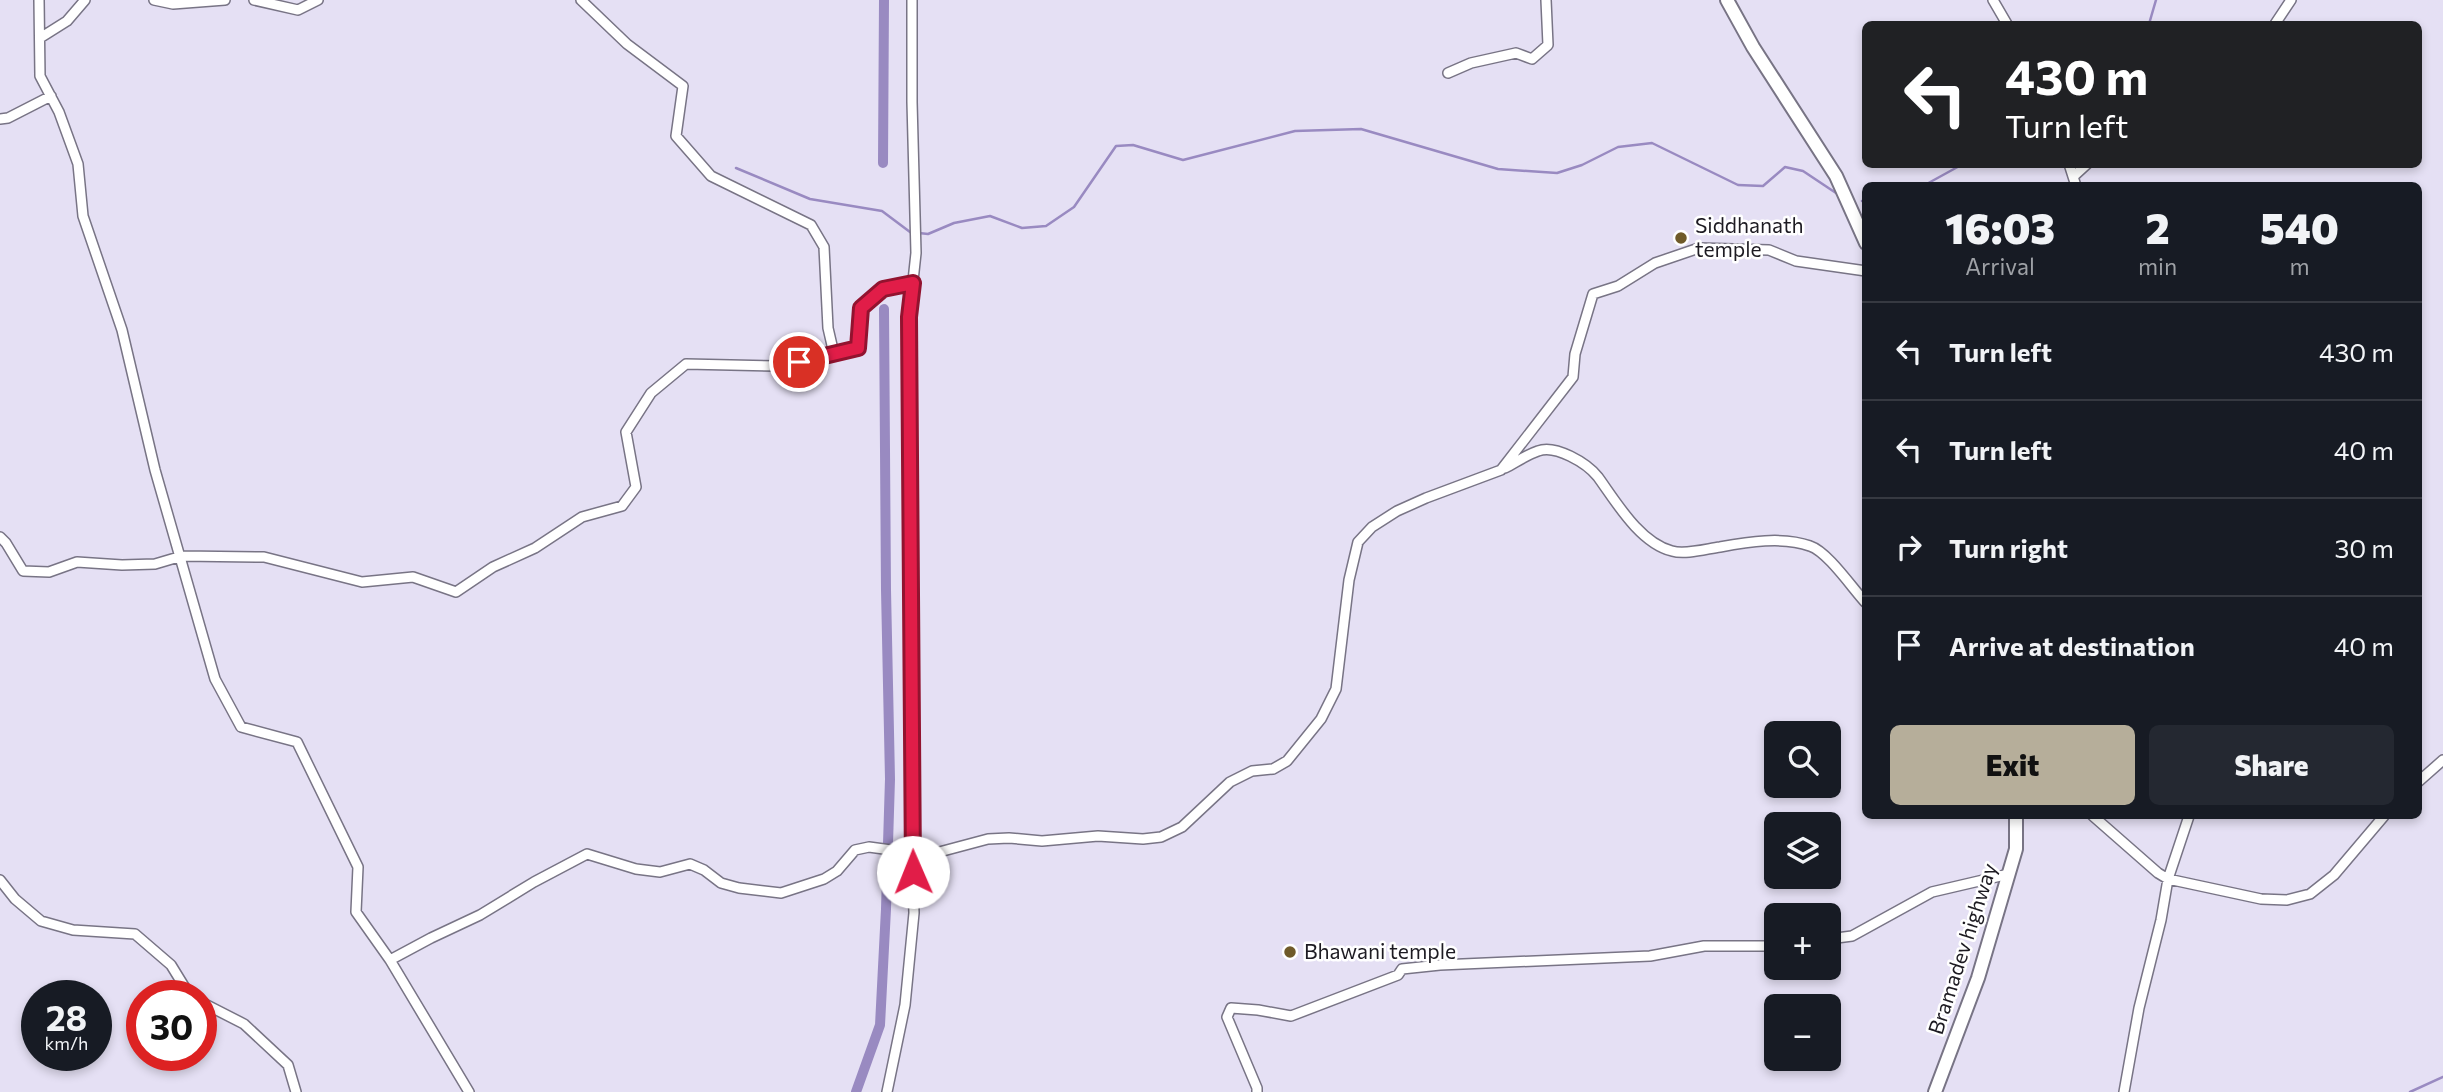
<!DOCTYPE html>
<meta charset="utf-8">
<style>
:root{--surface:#171b24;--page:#242831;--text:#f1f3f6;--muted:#9ea1a6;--line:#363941;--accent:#b6ae9a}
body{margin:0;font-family:Commissioner,sans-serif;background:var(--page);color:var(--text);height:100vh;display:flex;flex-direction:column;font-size:26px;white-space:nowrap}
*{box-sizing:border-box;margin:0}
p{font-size:23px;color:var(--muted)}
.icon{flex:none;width:38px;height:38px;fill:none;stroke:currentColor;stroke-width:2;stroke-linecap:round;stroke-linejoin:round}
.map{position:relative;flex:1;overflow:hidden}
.panel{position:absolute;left:1862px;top:182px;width:560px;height:637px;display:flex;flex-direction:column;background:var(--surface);border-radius:10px;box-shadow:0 4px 10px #0003}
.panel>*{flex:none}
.guide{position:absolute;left:1862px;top:21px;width:560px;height:147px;border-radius:10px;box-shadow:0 4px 10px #0003;background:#202124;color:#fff;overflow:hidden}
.buttons{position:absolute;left:1764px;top:721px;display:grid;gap:14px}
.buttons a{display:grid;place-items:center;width:77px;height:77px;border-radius:10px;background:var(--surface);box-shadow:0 4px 10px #0003;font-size:35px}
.speed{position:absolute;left:21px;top:980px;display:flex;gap:14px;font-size:35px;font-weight:700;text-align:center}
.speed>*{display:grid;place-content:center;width:91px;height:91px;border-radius:50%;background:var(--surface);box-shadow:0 4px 10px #0003;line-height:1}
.speed small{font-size:18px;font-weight:400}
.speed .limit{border:10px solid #d22;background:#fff;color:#111}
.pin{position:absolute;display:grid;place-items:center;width:60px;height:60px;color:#fff;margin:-30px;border:4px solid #fff;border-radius:50%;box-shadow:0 2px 7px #0007}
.me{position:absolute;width:77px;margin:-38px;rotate:359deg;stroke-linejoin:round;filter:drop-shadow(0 0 5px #0008)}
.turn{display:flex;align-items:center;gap:24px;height:147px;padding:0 28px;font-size:32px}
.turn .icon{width:91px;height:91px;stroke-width:2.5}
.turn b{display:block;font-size:49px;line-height:60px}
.eta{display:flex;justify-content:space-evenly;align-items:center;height:119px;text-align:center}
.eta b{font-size:42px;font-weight:800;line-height:49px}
.action{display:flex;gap:14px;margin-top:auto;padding:14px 28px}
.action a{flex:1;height:80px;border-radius:10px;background:var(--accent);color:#111;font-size:28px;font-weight:800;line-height:80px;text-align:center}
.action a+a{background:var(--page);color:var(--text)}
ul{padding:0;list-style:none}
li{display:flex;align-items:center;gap:21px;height:98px;padding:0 28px;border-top:2px solid var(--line)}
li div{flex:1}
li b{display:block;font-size:26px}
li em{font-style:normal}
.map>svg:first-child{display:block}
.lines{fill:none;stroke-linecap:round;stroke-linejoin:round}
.stream{stroke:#998ac1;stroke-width:2.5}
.canal{stroke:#998ac1;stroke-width:10}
.street-casing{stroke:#787485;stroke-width:12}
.secondary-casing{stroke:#787485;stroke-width:16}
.street{stroke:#fff;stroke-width:9}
.secondary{stroke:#fff;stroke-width:12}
.route-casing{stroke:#92132f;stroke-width:18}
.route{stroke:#e11d48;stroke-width:12}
.poi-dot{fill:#6f5a29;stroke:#fff;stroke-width:2.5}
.labels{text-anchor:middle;stroke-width:5;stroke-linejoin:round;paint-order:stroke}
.poi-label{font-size:21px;fill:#1d1b22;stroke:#fff;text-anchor:start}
.street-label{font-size:21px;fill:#1d1b22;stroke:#fff}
</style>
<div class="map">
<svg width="2443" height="1092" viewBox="0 0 2443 1092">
<rect width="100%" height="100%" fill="#e5e0f4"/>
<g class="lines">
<!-- stream -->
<path class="stream" d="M2149 24 2156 0
M736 168 810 199 882 211 910 232 928 234 954 223 990 216 1022 228 1046 226 1074 207 1116 146 1133 145 1183 160 1295 131 1361 129 1498 169 1557 173 1582 165 1618 147 1652 143 1738 185 1763 186 1785 167 1803 171 1836 193
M1923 186 1963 164
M1862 201 1866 200
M2410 1092 2443 1077"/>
<!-- canal -->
<path class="canal" d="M883 163 884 0
M856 1092 880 1025 886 909 890 779 886 590 884 309"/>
<defs>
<path id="street" d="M39 0 40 76 59 112 78 164 83 216 122 330 155 470 215 679 241 727 297 742 358 867 356 912 390 960 469 1092
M154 0 173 4 225 0
M254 0 298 10 318 0
M581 0 627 44 683 86 676 136 711 176 811 225 824 247 828 328 834 354
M1993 0 2007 24
M2275 24 2291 0
M40 38 67 21 85 0
M1448 73 1471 63 1516 53 1532 59 1548 45 1546 0
M0 119 8 118 51 96
M2069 164 2076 186
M2075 175 2087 164
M1505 468C1515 463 1526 455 1538 451 1555 444 1587 463 1598 477 1616 502 1640 543 1672 551 1685 555 1706 549 1720 547 1747 542 1783 536 1810 546 1828 552 1852 588 1866 603
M0 537 6 543 23 571 49 572 77 562 122 565 155 564 182 556 264 557 362 582 413 577 456 592 493 567 535 548 582 517 622 506 636 487 626 432 651 393 686 364 778 366 858 348 861 308 883 289 913 283
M2418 782 2443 760
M2093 816 2158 873 2168 879 2261 899 2287 900 2310 894 2334 875 2384 816
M0 880 15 899 41 921 73 930 135 934 171 965 190 996
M1829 939 1852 936 1932 892 2009 874
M390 960 431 938 480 915 534 882 587 854 636 869 660 872 690 864 704 870 721 883 739 888 781 893 824 879 837 871 855 850 869 847 928 855 988 839 1009 838 1042 841 1098 836 1143 839 1161 837 1182 827 1230 782 1252 771 1273 769 1287 761 1321 719 1336 689 1349 580 1358 542 1372 527 1397 511 1426 498 1501 470 1573 377 1575 354 1593 294 1618 286 1655 263 1699 248 1769 250 1796 261 1866 271
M201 1002 244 1024 288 1065 296 1092
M887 1092 905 1005 914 913 912 852 909 318 916 253 912 102V0
M1257 1092V1088L1227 1017 1231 1008 1258 1010 1291 1016 1398 975 1402 969 1440 965 1650 956 1704 946H1776
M2124 1092 2139 1008 2161 920 2168 879 2189 816"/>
<path id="secondary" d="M1727 0 1753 47 1836 176 1866 243
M1935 1092 1978 978 2016 849V816"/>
</defs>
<!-- street casing -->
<use href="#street" class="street-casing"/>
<!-- secondary casing -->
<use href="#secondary" class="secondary-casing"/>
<!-- street -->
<use href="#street" class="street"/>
<!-- secondary -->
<use href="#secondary" class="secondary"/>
</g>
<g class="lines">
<defs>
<path id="route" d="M799 362 858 348 861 308 883 289 913 283 909 317 913 872"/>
</defs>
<!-- route casing -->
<use href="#route" class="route-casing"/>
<!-- route -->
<use href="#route" class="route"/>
</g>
<!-- markers -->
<g class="poi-dot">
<circle cx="1681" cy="238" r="7"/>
<circle cx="1290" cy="952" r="7"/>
</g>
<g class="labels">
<!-- poi labels -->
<g class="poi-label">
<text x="1695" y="233">Siddhanath<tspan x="1695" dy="24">temple</tspan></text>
<text x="1304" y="959">Bhawani temple</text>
</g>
<!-- street labels -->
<g class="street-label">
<text transform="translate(1963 949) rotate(-72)" y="7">Bramadev highway</text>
</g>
</g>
</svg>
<div class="buttons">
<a><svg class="icon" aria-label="search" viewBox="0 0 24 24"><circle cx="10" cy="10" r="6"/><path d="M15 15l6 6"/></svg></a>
<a><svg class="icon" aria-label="layers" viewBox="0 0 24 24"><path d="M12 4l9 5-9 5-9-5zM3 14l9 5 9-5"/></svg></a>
<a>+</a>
<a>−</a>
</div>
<div class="speed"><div>28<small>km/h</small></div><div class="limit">30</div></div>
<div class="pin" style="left:799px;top:362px;background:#d93025"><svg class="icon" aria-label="arrive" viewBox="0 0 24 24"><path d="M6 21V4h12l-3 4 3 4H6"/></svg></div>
<svg class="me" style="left:913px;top:872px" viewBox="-20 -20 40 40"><circle r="19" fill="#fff"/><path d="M0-13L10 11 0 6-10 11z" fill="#e11d48"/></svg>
<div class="guide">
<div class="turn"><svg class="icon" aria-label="left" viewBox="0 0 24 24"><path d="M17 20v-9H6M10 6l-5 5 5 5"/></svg><div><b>430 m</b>Turn left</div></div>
</div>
<section class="panel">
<div class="eta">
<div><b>16:03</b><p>Arrival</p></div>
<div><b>2</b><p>min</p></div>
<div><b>540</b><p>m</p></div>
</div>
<ul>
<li><svg class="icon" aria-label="left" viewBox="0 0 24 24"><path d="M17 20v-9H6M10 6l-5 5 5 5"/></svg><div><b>Turn left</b></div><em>430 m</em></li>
<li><svg class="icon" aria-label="left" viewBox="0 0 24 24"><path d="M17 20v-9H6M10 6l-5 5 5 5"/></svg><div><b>Turn left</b></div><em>40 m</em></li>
<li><svg class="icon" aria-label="right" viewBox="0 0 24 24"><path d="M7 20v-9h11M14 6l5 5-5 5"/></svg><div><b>Turn right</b></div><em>30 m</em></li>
<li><svg class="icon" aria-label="arrive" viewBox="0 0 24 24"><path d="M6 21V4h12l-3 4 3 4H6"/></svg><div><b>Arrive at destination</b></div><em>40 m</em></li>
</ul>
<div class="action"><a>Exit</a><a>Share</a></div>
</section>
</div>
